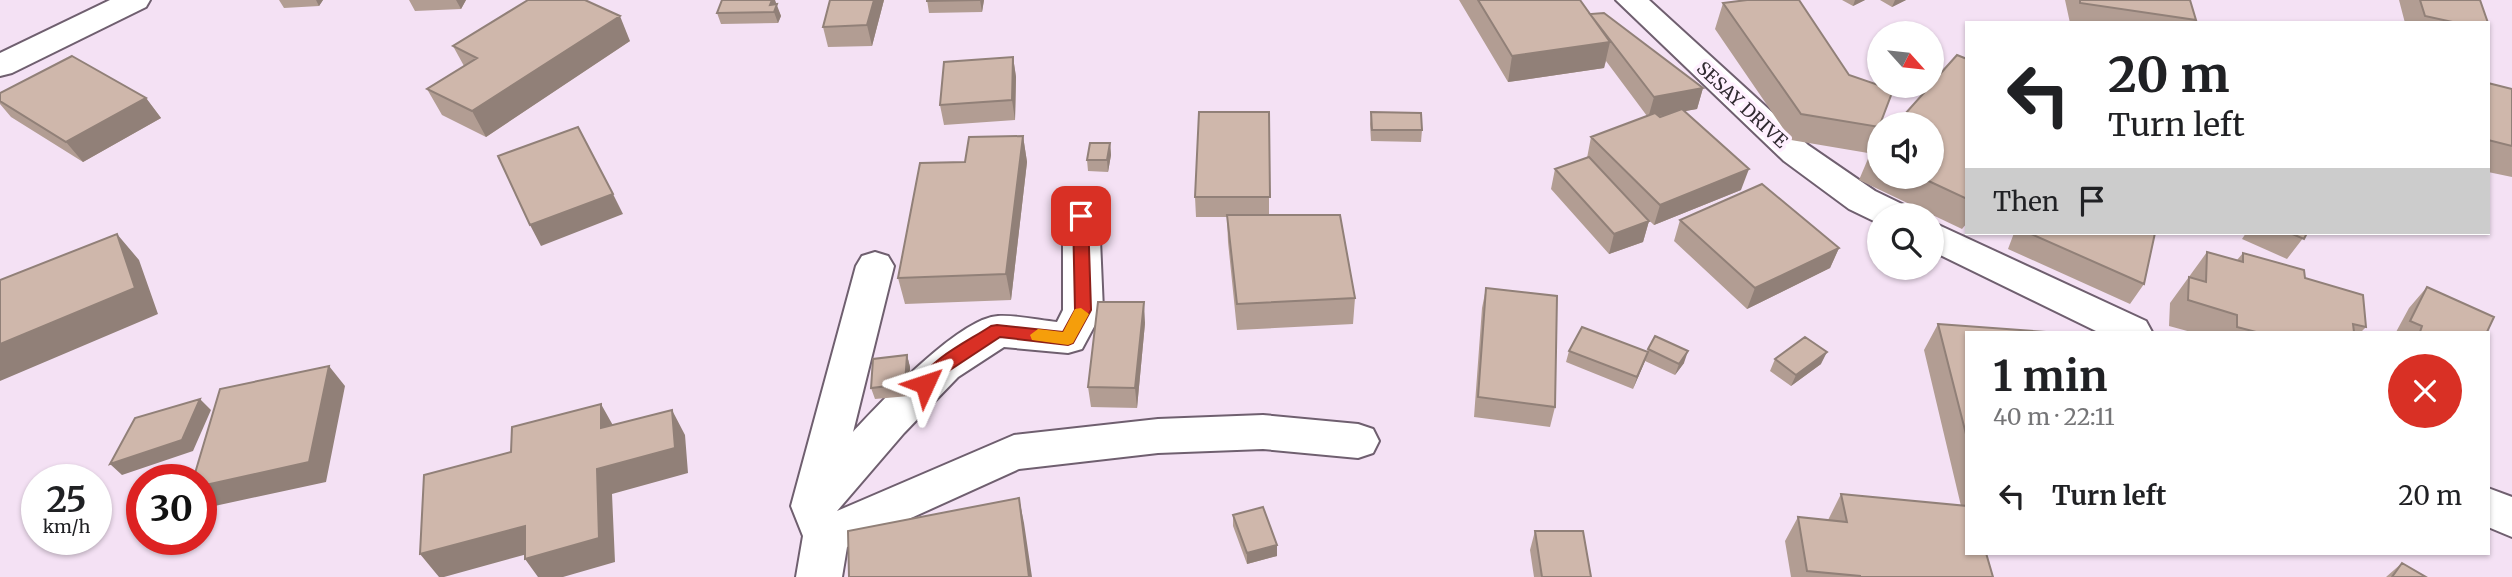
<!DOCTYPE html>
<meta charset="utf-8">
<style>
:root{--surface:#fff;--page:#f2f2f2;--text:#202124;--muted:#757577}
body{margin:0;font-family:Merriweather,serif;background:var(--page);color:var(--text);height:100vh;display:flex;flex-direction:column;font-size:26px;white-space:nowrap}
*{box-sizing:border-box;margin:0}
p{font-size:23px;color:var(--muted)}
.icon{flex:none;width:38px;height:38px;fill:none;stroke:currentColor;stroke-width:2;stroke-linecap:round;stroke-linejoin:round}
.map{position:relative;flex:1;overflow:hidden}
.details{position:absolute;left:1965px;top:331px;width:525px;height:224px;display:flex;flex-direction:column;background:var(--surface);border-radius:0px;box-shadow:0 2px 5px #0004}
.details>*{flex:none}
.top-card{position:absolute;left:1965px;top:21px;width:525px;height:214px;border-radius:0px;box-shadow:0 2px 5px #0004;background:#fff;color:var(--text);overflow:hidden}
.needle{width:46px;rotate:117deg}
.controls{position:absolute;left:1867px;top:21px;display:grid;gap:14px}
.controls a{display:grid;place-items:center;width:77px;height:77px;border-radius:50%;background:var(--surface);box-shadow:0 2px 5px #0004;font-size:35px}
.speed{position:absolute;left:21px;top:464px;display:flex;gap:14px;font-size:35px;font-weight:700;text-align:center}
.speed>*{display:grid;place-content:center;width:91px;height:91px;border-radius:50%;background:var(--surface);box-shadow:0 2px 5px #0004;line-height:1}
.speed small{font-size:18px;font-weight:400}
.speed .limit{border:10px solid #d22;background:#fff;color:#111}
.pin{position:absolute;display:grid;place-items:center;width:60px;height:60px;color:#fff;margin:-30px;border-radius:14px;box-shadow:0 4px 10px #0006}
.me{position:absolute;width:77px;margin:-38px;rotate:48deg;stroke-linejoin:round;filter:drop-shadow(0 0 5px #0008)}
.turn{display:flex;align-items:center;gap:24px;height:147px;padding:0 28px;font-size:32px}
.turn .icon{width:91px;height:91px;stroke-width:2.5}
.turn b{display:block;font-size:49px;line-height:60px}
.then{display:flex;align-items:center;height:66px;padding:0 28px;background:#0003;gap:14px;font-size:26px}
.round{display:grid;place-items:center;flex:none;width:74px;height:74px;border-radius:37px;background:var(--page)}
.head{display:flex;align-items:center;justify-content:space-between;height:119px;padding:0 28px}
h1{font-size:42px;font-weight:700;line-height:52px}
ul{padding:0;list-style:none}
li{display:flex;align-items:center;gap:21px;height:91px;padding:0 28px}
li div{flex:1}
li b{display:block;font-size:26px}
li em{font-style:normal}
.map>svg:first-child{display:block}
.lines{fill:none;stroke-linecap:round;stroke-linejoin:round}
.minor-casing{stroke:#6f5f6f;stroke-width:4}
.tertiary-casing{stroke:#6f5f6f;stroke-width:4}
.primary-casing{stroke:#6f5f6f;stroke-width:4}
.minor{fill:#fff;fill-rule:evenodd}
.tertiary{fill:#fff;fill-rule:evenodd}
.primary{fill:#fff;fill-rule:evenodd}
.wall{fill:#b29d93}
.shaded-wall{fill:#918078}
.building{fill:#cfb7ab;stroke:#918078;stroke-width:2}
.route{fill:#d93025;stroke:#8d1f18;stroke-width:2}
.slow{fill:#f59e0b}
.labels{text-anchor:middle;stroke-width:7;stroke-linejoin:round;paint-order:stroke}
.street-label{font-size:18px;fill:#312a31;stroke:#fff0ff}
</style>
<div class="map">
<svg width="2512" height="577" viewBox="0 0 2512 577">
<rect width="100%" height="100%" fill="#f4e1f4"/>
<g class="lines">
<defs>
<path id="minor" d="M1081 203 1094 207 1099 216 1103 310 1082 349 1068 353 1004 347 958 377 904 433 837 511 1014 435 1158 419 1263 415 1358 424 1373 429 1379 441 1373 453 1358 458 1263 449 1158 453 1019 469 847 547 842 577H796L803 536 791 506 856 266 862 256 875 252 888 256 894 266 853 432C880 403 959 318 998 316 1017 315 1038 320 1057 322L1063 310V216L1068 207Z"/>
<path id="tertiary" d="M1616 0H1649L1808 145 1875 191 1906 206 1911 215H1880V224L1849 209 1784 161Z
M1932 222 2146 321 2152 332H2098L1932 251Z
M2488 488 2512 497V537L2488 527Z"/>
<path id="primary" d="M110 0H150L146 7 12 73 0 76V53Z"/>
</defs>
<!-- minor casing -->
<use href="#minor" class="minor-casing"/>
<!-- tertiary casing -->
<use href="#tertiary" class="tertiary-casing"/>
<!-- primary casing -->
<use href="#primary" class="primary-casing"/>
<!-- minor -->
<use href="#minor" class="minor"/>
<!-- tertiary -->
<use href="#tertiary" class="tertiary"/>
<!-- primary -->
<use href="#primary" class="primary"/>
</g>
<!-- wall -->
<path class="wall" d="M279 0H323L319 6 284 8Z
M409 0H466L461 9 415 11Z
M830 0H884L872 46 828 47 823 27Z
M927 0H984L982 12 929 13Z
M1459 0H1580L1590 14 1703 88 1697 109 1684 111 1741 190 1654 225 1639 211 1649 221 1643 242 1609 254 1551 189 1555 169 1587 158 1591 137 1647 116 1606 61 1604 68 1508 82Z
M1842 0H1865L1853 6Z
M1880 0H1906L1892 7Z
M2065 0H2190L2196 20 2195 23H2070Z
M2399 0H2480L2488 23H2405Z
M1723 3 1879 127 1868 153 1791 140 1715 29Z
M776 5 781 16 778 23 721 24 717 13Z
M630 41 486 137 442 115 427 89 464 66 453 46Z
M1013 57 1016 77 1015 120 944 125 940 105Z
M1967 59V223L1962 229 1859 180 1870 154 1880 143V177H1932Z
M2488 83 2512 89V177L2488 172Z
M0 93 146 98 161 118 83 162 11 117 0 104Z
M1269 112V215L1355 298 1353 324 1237 330 1228 242 1227 217H1196L1195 197Z
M1371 112 1422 130 1421 142 1371 141 1370 124Z
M1023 136 1027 162 1011 300 905 304 898 278Z
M1110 143 1111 155 1108 172 1088 171 1087 160Z
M1680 220 1839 248 1830 268 1747 309 1674 241Z
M2014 233H2155L2144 284 2130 304 2008 249Z
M2246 233H2307L2287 259 2242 239Z
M2207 252 2237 260 2243 253 2305 278 2366 327 2361 332H2191L2169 326 2170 303Z
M2427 287 2487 332H2396L2409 308Z
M1486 288 1555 407 1550 427 1474 417 1482 308Z
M1145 323 1137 408 1091 407 1088 387Z
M1938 324 1967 332V553L1993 577H1791L1785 541 1798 517 1828 520 1841 494 1961 506 1924 350Z
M1648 349 1684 363 1675 375 1645 361 1633 389 1566 362 1569 351H1647Z
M907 355 910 367 909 396 875 399 871 388Z
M1775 359 1821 364 1791 386 1770 371Z
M1233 515 1277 556 1247 564 1233 526Z
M1535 531 1591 577H1534L1530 550Z
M2402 563 2426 577H2386Z"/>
<!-- shaded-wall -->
<path class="shaded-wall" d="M316 0H323L319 6Z
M456 0H466L461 9Z
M772 0H775L781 16 778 23 774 12 770 5Z
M874 0H884L872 46 867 25Z
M980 0H984L982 12Z
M1855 0H1865L1853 6Z
M1895 0H1906L1892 7Z
M620 16 630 41 486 137 472 111Z
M1610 42 1604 68 1508 82 1512 56Z
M1013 57 1016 77 1015 120 1012 100Z
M1703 88 1697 109 1648 118 1654 97Z
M146 98 161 118 83 162 66 142Z
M1023 136 1027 162 1011 300 1006 274Z
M1110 143 1111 155 1108 172 1107 160Z
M1749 169 1741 190 1654 225 1660 205Z
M613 194 623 214 541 246 530 225Z
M1649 221 1643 242 1609 254 1614 234Z
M117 234 139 260 158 314 0 381V344Z
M1839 248 1830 268 1747 309 1755 288Z
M1144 302 1145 323 1137 408 1135 388Z
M1688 351 1684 363 1675 375 1679 364Z
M1648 352 1644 363 1633 389 1637 377Z
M1827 352 1821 364 1791 386 1796 375Z
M907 355 910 367 909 396 905 384Z
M329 366 345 386 326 482 210 507 201 498V486Z
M200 399 211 410 193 451 122 475 110 464Z
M601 404 615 429 601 428Z
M672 410 685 435 688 473 612 494 615 562 563 577H538L525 559 597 469Z
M1019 498 1024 523 1032 577H1029Z
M525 526 542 550 444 577H439L420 554Z
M1277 545V556L1247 564V553Z"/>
<!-- building -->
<path class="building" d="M528 0H585L620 16 472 111 427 89 477 58 453 46Z
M722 0H772L770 5 777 4 774 12 717 13Z
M830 0H874L867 25 823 27Z
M927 0H980L927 1Z
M1478 0H1580L1610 42 1512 56Z
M1747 0H1799L1849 75 1893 90 1879 127 1801 114 1723 3Z
M2080 0H2190L2196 20 2080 3Z
M2420 0H2480L2488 23H2457L2425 16Z
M1604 13 1703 88 1654 97 1590 14Z
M1957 55 1967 59V199L1920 177H1932V124H1896L1930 86H1932V83Z
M72 56 146 98 66 142 0 101V93Z
M1013 57 1012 100 940 105 944 62Z
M2488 83 2512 89V146L2488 140Z
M1682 109 1749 169 1660 205 1591 137 1655 113 1660 117Z
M1199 112H1269L1270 197H1195Z
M1371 112 1421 113 1422 130H1372Z
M578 127 613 194 530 225 498 156Z
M1023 136 1006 274 898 278 920 163 965 162 969 137Z
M1090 143H1110L1107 160H1087Z
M1880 143V158L1870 154Z
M1589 157 1649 221 1614 234 1555 169Z
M1762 184 1839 248 1755 288 1680 220Z
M1227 215H1340L1355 298 1237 304Z
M2029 233H2155L2144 284Z
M2290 233H2307L2304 239Z
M117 234 135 288 0 344V280Z
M2207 252 2243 262V253L2304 270 2305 278 2363 295 2366 327 2353 324 2354 332H2256L2237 327V315L2188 300 2189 277 2206 282Z
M2427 287 2494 317 2487 332H2420L2422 326 2410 321Z
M1486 288 1557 296 1555 407 1478 397Z
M1098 302H1144L1135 388 1088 387Z
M1938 324 2046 332H1967V438Z
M1582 327 1648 352 1637 377 1569 351Z
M1655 336 1688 351 1679 364 1648 349Z
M1805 337 1827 352 1796 375 1775 359Z
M907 355 905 384 871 388 873 359Z
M329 366 309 462 201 486V480H193L220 389Z
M200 399 182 440 110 464 135 418Z
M601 404V428L672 410 675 448 597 469 599 538 525 559V526L420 554 424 475 511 452 512 427Z
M1841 494 1967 506V553H1986L1993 577H1860V576L1807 571 1798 517 1847 522Z
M1019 498 1029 577H849L848 531Z
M1263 507 1277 545 1247 553 1233 515Z
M1535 531H1583L1591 577H1542Z
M2402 563 2426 577H2392Z"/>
<!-- route -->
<path class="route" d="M1081 210 1088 216 1091 310 1073 343 1068 345 1000 337 950 370 931 389H919L917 384C931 358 967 342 991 326L997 325 1063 332 1075 310 1073 216Z"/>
<!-- slow -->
<path class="slow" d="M1081 308 1089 314 1073 343 1068 345 1032 340 1030 335 1038 329 1063 332 1075 309Z"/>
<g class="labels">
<!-- street labels -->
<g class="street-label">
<text transform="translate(1742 105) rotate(43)" y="6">SESAY DRIVE</text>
</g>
</g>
</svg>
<div class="controls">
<a><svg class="needle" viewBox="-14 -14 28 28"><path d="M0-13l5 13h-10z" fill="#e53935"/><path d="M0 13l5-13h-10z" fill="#757577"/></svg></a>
<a><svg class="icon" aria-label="sound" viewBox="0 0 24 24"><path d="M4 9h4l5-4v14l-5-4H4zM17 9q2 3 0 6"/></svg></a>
<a><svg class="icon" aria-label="search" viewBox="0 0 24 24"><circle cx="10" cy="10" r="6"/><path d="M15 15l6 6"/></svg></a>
</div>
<div class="speed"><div>25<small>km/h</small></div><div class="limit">30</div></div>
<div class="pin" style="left:1081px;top:216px;background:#d93025"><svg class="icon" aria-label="arrive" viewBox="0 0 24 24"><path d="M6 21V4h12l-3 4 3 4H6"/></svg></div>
<svg class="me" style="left:925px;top:384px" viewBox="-20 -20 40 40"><path d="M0-17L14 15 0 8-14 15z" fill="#d93025" stroke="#fff" stroke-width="4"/></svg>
<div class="top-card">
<div class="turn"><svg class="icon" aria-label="left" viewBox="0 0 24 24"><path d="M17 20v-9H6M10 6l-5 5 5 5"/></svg><div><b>20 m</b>Turn left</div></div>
<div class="then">Then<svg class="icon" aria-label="arrive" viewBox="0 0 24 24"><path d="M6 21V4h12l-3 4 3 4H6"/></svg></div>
</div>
<section class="details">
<div class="head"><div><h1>1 min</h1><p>40 m · 22:11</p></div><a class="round" style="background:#d93025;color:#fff"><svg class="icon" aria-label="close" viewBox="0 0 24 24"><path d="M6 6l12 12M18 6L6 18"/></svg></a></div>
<ul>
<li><svg class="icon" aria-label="left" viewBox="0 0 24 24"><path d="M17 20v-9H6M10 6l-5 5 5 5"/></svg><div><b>Turn left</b></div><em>20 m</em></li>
</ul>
</section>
</div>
